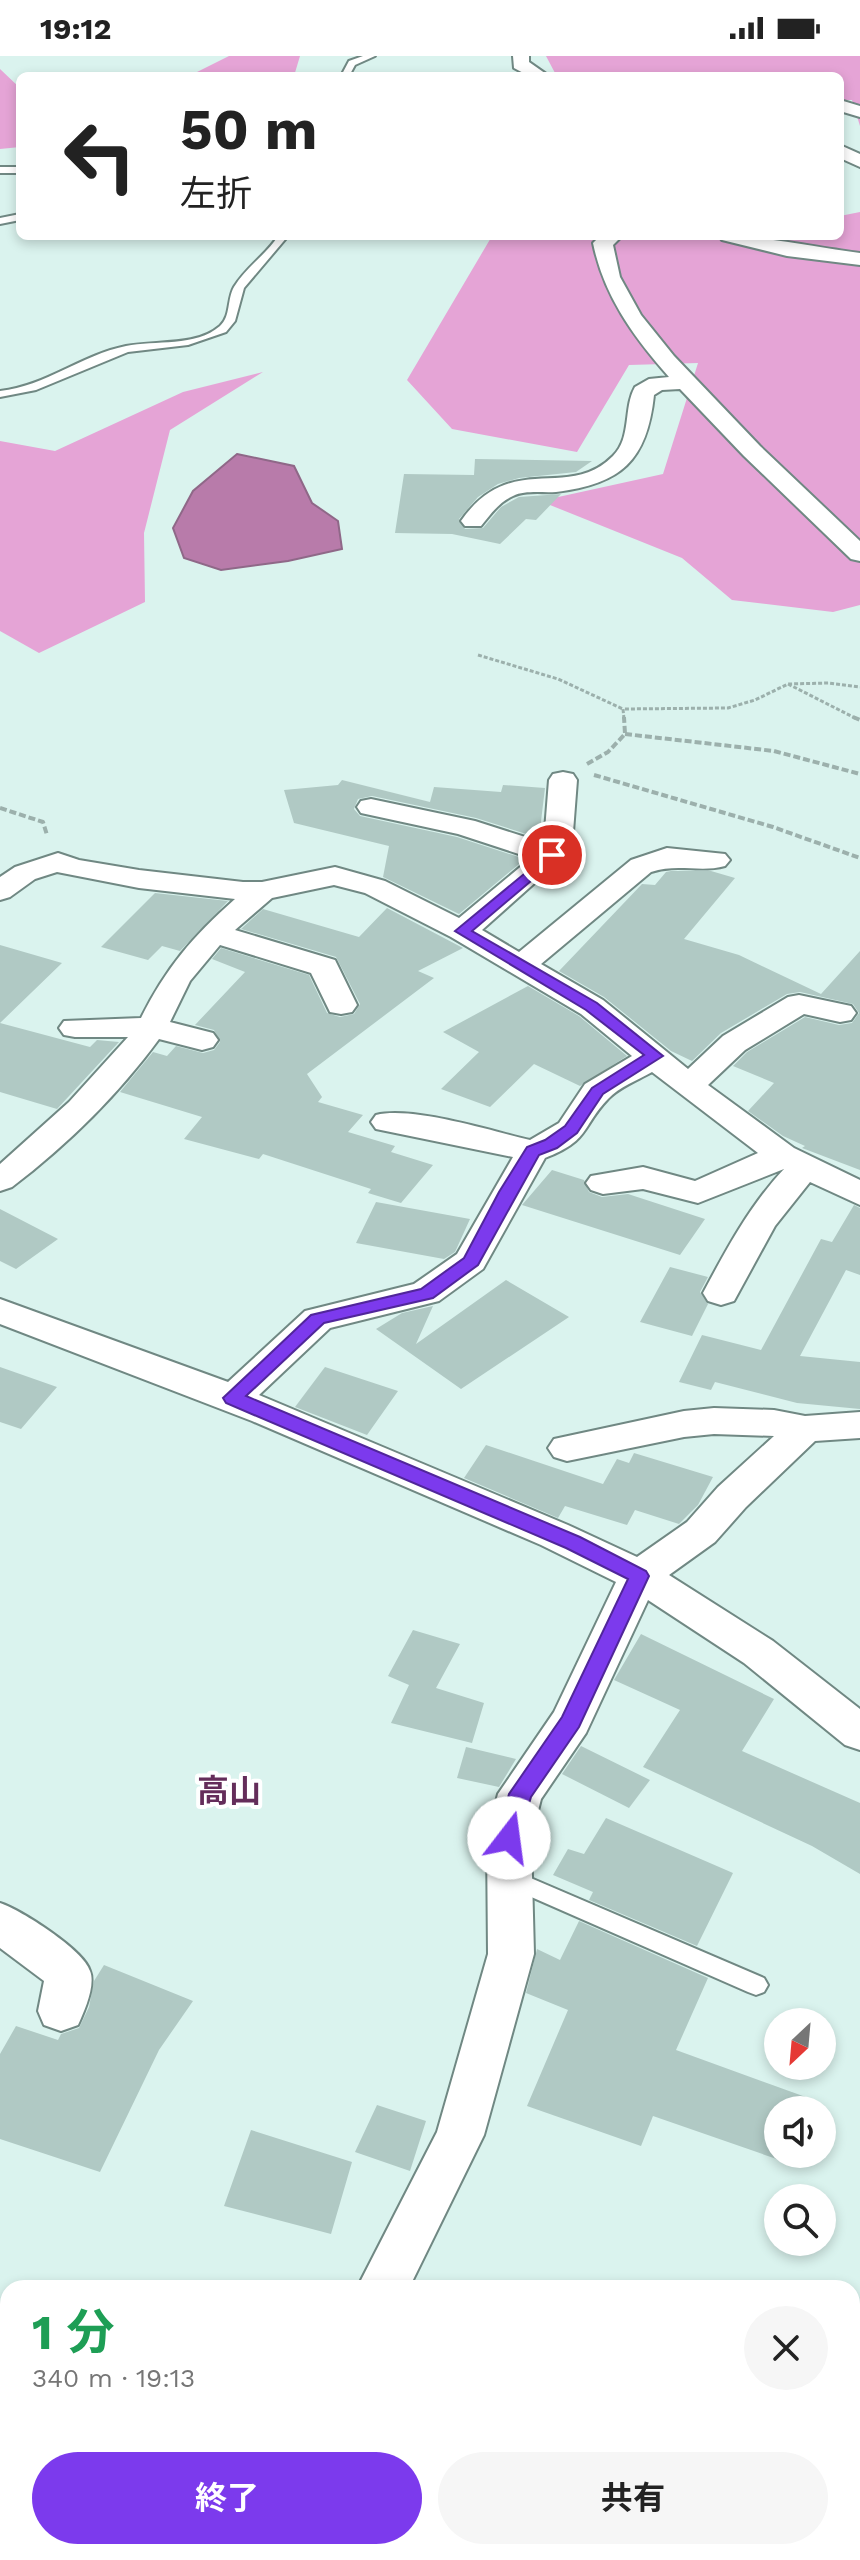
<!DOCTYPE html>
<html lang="ja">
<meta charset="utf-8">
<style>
:root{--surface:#fff;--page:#f6f6f6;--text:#222;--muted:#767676;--accent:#7c3aed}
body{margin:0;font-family:"Work Sans","Noto Sans JP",sans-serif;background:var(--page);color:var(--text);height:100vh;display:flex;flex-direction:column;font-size:30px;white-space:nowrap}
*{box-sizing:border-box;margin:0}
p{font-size:26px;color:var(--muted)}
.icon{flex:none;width:44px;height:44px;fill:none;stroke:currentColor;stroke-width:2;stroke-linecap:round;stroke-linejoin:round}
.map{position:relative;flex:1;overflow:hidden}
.side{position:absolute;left:0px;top:2224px;width:860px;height:280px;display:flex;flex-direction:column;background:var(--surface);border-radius:24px 24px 0 0;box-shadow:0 4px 12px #0003}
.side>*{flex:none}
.guide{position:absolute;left:16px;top:16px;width:828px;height:168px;border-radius:12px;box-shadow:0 4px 12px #0003;background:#fff;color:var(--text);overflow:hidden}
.needle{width:52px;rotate:206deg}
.fabs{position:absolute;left:764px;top:1952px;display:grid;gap:16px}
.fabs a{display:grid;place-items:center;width:72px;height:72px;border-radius:50%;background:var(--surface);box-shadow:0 4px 12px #0003;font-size:40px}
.pin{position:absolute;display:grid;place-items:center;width:68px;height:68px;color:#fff;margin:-34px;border:4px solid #fff;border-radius:50%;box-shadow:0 2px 8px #0007}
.me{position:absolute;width:88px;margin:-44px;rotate:15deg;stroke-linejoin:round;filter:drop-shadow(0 0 6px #0008)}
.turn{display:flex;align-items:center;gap:28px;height:168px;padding:0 32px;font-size:36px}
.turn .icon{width:104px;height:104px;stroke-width:2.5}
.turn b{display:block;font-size:56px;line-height:68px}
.round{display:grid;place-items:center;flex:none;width:84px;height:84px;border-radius:42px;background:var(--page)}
.overview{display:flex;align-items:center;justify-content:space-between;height:136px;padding:0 32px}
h1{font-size:48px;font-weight:700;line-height:60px;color:#1e9e55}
.cta{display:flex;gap:16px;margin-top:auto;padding:16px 32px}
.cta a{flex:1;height:92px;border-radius:48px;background:var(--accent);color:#fff;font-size:32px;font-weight:700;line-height:92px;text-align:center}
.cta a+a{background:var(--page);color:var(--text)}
.status{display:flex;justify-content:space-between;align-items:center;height:56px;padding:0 40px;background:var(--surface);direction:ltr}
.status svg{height:22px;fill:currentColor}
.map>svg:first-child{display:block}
.forest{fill:#e5a4d6}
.water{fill:#b87baa;stroke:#8f6888;stroke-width:2}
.building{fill:#b0c9c4}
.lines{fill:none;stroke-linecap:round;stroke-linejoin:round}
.lane-casing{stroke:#708883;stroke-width:4}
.street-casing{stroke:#708883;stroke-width:4}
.path-far1{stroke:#9cb0ac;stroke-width:3;stroke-dasharray:4 2;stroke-linecap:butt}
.path{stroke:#9cb0ac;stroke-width:4;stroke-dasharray:7 3;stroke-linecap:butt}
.lane{fill:#fff;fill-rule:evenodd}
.street{fill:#fff;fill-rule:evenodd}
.route{fill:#7c3aed;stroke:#51269a;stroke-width:2}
.labels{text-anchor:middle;stroke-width:8;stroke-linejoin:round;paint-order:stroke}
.near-neighbourhood-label{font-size:32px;font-weight:bold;fill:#642d5a;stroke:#fff}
</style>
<div class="status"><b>19:12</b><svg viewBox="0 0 49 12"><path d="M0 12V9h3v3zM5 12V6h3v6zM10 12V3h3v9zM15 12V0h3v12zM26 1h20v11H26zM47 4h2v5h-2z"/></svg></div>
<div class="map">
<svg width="860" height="2504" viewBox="0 0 860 2504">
<rect width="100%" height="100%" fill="#daf3ee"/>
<!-- forest -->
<path class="forest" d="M229 0H300L294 20H189Z
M546 0H860V70L852 44H840V20H570L555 17Z
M0 13 20 32V91L0 93Z
M860 156V549L833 556 732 544 682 502 540 445 663 418 698 307 629 309 577 396 452 373 407 324 492 180H840V160Z
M263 316 170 374 144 477 145 546 39 597 0 575V385L55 395 183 336Z"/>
<!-- water -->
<path class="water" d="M237 398 294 410 312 447 338 465 342 493 288 505 221 514 184 502 173 472 193 435Z"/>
<!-- building -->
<path class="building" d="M475 403 592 405 576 416 519 422 498 428 478 441 459 463 465 473 483 472 501 451 519 441 561 438 536 464 526 463 500 488 452 478 395 477 404 418 474 419Z
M342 724 430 746 434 731 501 736 503 729 545 732 539 782 476 762 372 740 358 743 354 753 360 760 457 781 525 803 459 858 383 821 389 790 294 767 284 734 338 729Z
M671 815H711L735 822 684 883 739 899 821 938 860 895V1114L802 1092 805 1090 783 1080 748 1055 774 1027 733 1010 747 996 805 961 839 969 852 967 859 957 853 948 800 936 787 938 721 977 692 1005 671 995 604 941 559 915 642 828 655 829 666 816Z
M155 837 228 845 180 895 162 890 148 904 101 891Z
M387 852 463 892 418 915 434 922 307 1018 322 1041 318 1046 363 1059 348 1076 395 1090 391 1096 433 1109 401 1147 368 1137 371 1133 263 1098 259 1103 184 1083 202 1061 120 1036 153 996 167 1000 176 990 203 997 214 994 220 986 214 974 195 969 245 916 212 903 221 892 309 919 327 957 340 961 354 958 360 948 336 901 241 873 263 853 359 881Z
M0 889 62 907 0 967Z
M528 930 579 960 627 1000 580 1030 534 1008 490 1051 441 1033 479 996 443 976Z
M0 967 90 991 97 984 119 986 57 1053 0 1036Z
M552 1114 584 1124 589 1136 602 1141 628 1138 705 1163 680 1199 522 1149Z
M376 1146 470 1163 455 1196 444 1203 356 1187Z
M854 1149 860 1152V1219L846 1214 800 1300 860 1306V1353L797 1347 715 1326 711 1334 679 1326 702 1279 761 1294 821 1183 832 1186Z
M0 1153 58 1183 16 1213 0 1205Z
M670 1211 708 1221 700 1236 708 1248 692 1280 640 1266Z
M506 1224 569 1261 461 1333 376 1273 402 1257 433 1250 416 1288Z
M0 1311 57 1331 21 1373 0 1366Z
M325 1311 398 1335 367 1379 295 1351Z
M486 1389 603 1428 617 1403 629 1407 634 1397 713 1421 698 1449 679 1468 635 1454 627 1469 565 1450 558 1462 464 1422Z
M413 1574 460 1588 436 1632 484 1647 472 1687 391 1667 409 1629 388 1620Z
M641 1578 774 1643 742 1695 860 1747V1818L812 1790 643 1711 680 1654 614 1624Z
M581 1690 650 1724 629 1752 562 1718Z
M466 1691 516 1703 499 1731 457 1722Z
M606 1762 733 1817 697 1890 589 1844 593 1836 553 1819 568 1793 584 1798Z
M579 1865 708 1922 676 1994 814 2044 811 2054H778V2098H794L791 2108 653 2060 641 2090 527 2050 568 1954 526 1937 537 1893 560 1904Z
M104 1909 193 1945 159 1994 100 2116 0 2083V1998L16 1970 58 1984 61 1978 79 1972 89 1951 94 1925Z
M377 2049 426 2065 410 2115 355 2096Z
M251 2074 352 2106 331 2178 224 2150Z"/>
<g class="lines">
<defs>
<path id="lane" d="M363 0H375L355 9 349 20H341L349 5Z
M0 111H20V117H0Z
M20 158V164L0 168V162Z
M278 180H288L244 232 235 265 226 276 188 289 128 296 36 334 0 341V335C46 330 81 299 126 290 155 284 196 291 220 270 231 260 227 243 234 231 246 211 266 199 278 180Z
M512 1814 764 1922 768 1929 764 1936 756 1939 748 1936 504 1829 501 1823 504 1817Z"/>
<path id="street" d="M513 0H529V6L549 20H529L514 12Z
M840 44 860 50V61L840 55Z
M840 89 860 98V111L840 102Z
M600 180H622L613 189 620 221 641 259 674 300 760 390 860 485V505L851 503 744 400 680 333 662 334 654 339C647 405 621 428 556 436 542 437 525 434 513 440 499 446 490 459 481 470H465L461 465C511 393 567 446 613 400 632 381 623 352 635 331L649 323 669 321C633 280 604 240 593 187Z
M719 180C766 180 813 191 860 197V209L787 200 722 184Z
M563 716 573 718 577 724 572 789 566 799 482 874 519 896 631 804 667 792 725 798 730 804 725 810C700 817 678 807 651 816L541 908 603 944 688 1013 723 980 788 941 799 939 851 950 856 957 851 964 840 966 804 958 745 994 708 1029 794 1092 860 1124V1149L810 1126 775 1170 734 1245 721 1249 708 1245 703 1237C726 1194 750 1149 784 1113L698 1147 643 1133 603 1138 591 1134 586 1127 591 1120 643 1111 695 1125 758 1097 652 1016C638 1024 619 1031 608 1043 581 1071 591 1084 545 1102L483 1213 439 1245 330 1272 259 1339 568 1469 637 1501 687 1466 718 1431 774 1380 714 1378 684 1381 567 1405 554 1401 548 1392 554 1383 684 1355 714 1352 774 1354 805 1360 860 1356V1382L815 1385 746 1451 715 1486 669 1519 773 1585 860 1653V1694L845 1689 744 1607 648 1544 586 1677 541 1743 531 1782 534 1898 484 2079 409 2232H357L437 2076 488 1898 487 1782 498 1738 554 1656 616 1526 541 1489 252 1365 0 1268V1243L228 1326 305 1255 414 1228 457 1198 513 1101 376 1073 371 1066 376 1059C413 1050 491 1075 530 1084L559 1067 585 1028 632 1000 581 958 451 881 365 837 334 829 272 842 235 874 335 904 357 949 352 956 341 958 330 956 311 917 220 889 190 925 170 966 213 977 218 984 213 991 202 994 159 983C118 1039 67 1089 12 1131L0 1135V1108L69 1046 128 981H75L64 979 59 972 64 965 141 962C166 912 193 880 235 843L139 832 57 816 35 823 10 841 0 844V821L15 811 58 797 79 804 139 814 243 826H262L335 811 385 825 459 862 531 802 458 778 361 757 357 751 361 745 371 743 475 765 544 787 549 724 553 718Z
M0 1847C21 1854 84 1894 90 1915 96 1929 84 1956 78 1969L61 1975 44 1969 38 1955 44 1925 0 1892Z
M0 2433 8 2434V2488L0 2487Z
M136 2496H212L216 2504H140Z
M285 2496H341L339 2504H283Z"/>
</defs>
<!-- lane casing -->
<use href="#lane" class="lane-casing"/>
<!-- street casing -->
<use href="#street" class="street-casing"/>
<!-- path-far1 -->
<path class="path-far1" d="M478 599 558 623 623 653
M788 628 857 663
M624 663 623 653 728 652 755 644 788 628 829 627 860 631"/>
<!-- path -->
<path class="path" d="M853 661 860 664
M625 678 774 695 860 718
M587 708 608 696 625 678 624 661
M594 719 773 771 860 802
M0 752 43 766 47 779"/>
<!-- lane -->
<use href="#lane" class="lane"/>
<!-- street -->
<use href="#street" class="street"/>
</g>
<!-- route -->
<path class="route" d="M552 795 560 799 557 803 472 875 597 947 663 1000 603 1038 577 1077 557 1092 539 1099 478 1209 433 1242 324 1267 246 1340 580 1481 646 1515 649 1520 579 1671 531 1741 517 1788 509 1791 501 1788 498 1782 509 1738 562 1661 628 1523 566 1492 226 1347 223 1342 311 1259 421 1233 464 1202 499 1136 527 1091 545 1084 565 1070 592 1032 644 999 586 954 455 875Z"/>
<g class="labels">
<!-- near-neighbourhood labels -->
<g class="near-neighbourhood-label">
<text x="229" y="1746">高山</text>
</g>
</g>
</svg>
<div class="fabs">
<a><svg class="needle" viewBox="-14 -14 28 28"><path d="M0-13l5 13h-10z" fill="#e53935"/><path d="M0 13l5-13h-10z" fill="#767676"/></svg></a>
<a><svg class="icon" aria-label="sound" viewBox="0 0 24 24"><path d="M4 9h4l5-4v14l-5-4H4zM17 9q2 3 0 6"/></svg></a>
<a><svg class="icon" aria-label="search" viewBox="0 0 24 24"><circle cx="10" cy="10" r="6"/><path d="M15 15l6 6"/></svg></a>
</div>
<div class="pin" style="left:552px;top:799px;background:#d93025"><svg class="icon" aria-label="arrive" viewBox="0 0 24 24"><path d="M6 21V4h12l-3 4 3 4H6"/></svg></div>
<svg class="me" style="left:509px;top:1782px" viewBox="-20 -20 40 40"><circle r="19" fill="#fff"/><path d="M0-13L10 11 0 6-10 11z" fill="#7c3aed"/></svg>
<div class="guide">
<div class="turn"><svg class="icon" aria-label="left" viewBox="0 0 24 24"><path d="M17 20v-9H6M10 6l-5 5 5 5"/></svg><div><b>50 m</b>左折</div></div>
</div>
<section class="side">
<div class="overview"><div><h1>1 分</h1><p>340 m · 19:13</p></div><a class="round"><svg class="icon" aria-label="close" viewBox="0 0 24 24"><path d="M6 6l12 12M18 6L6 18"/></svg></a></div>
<div class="cta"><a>終了</a><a>共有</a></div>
</section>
</div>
